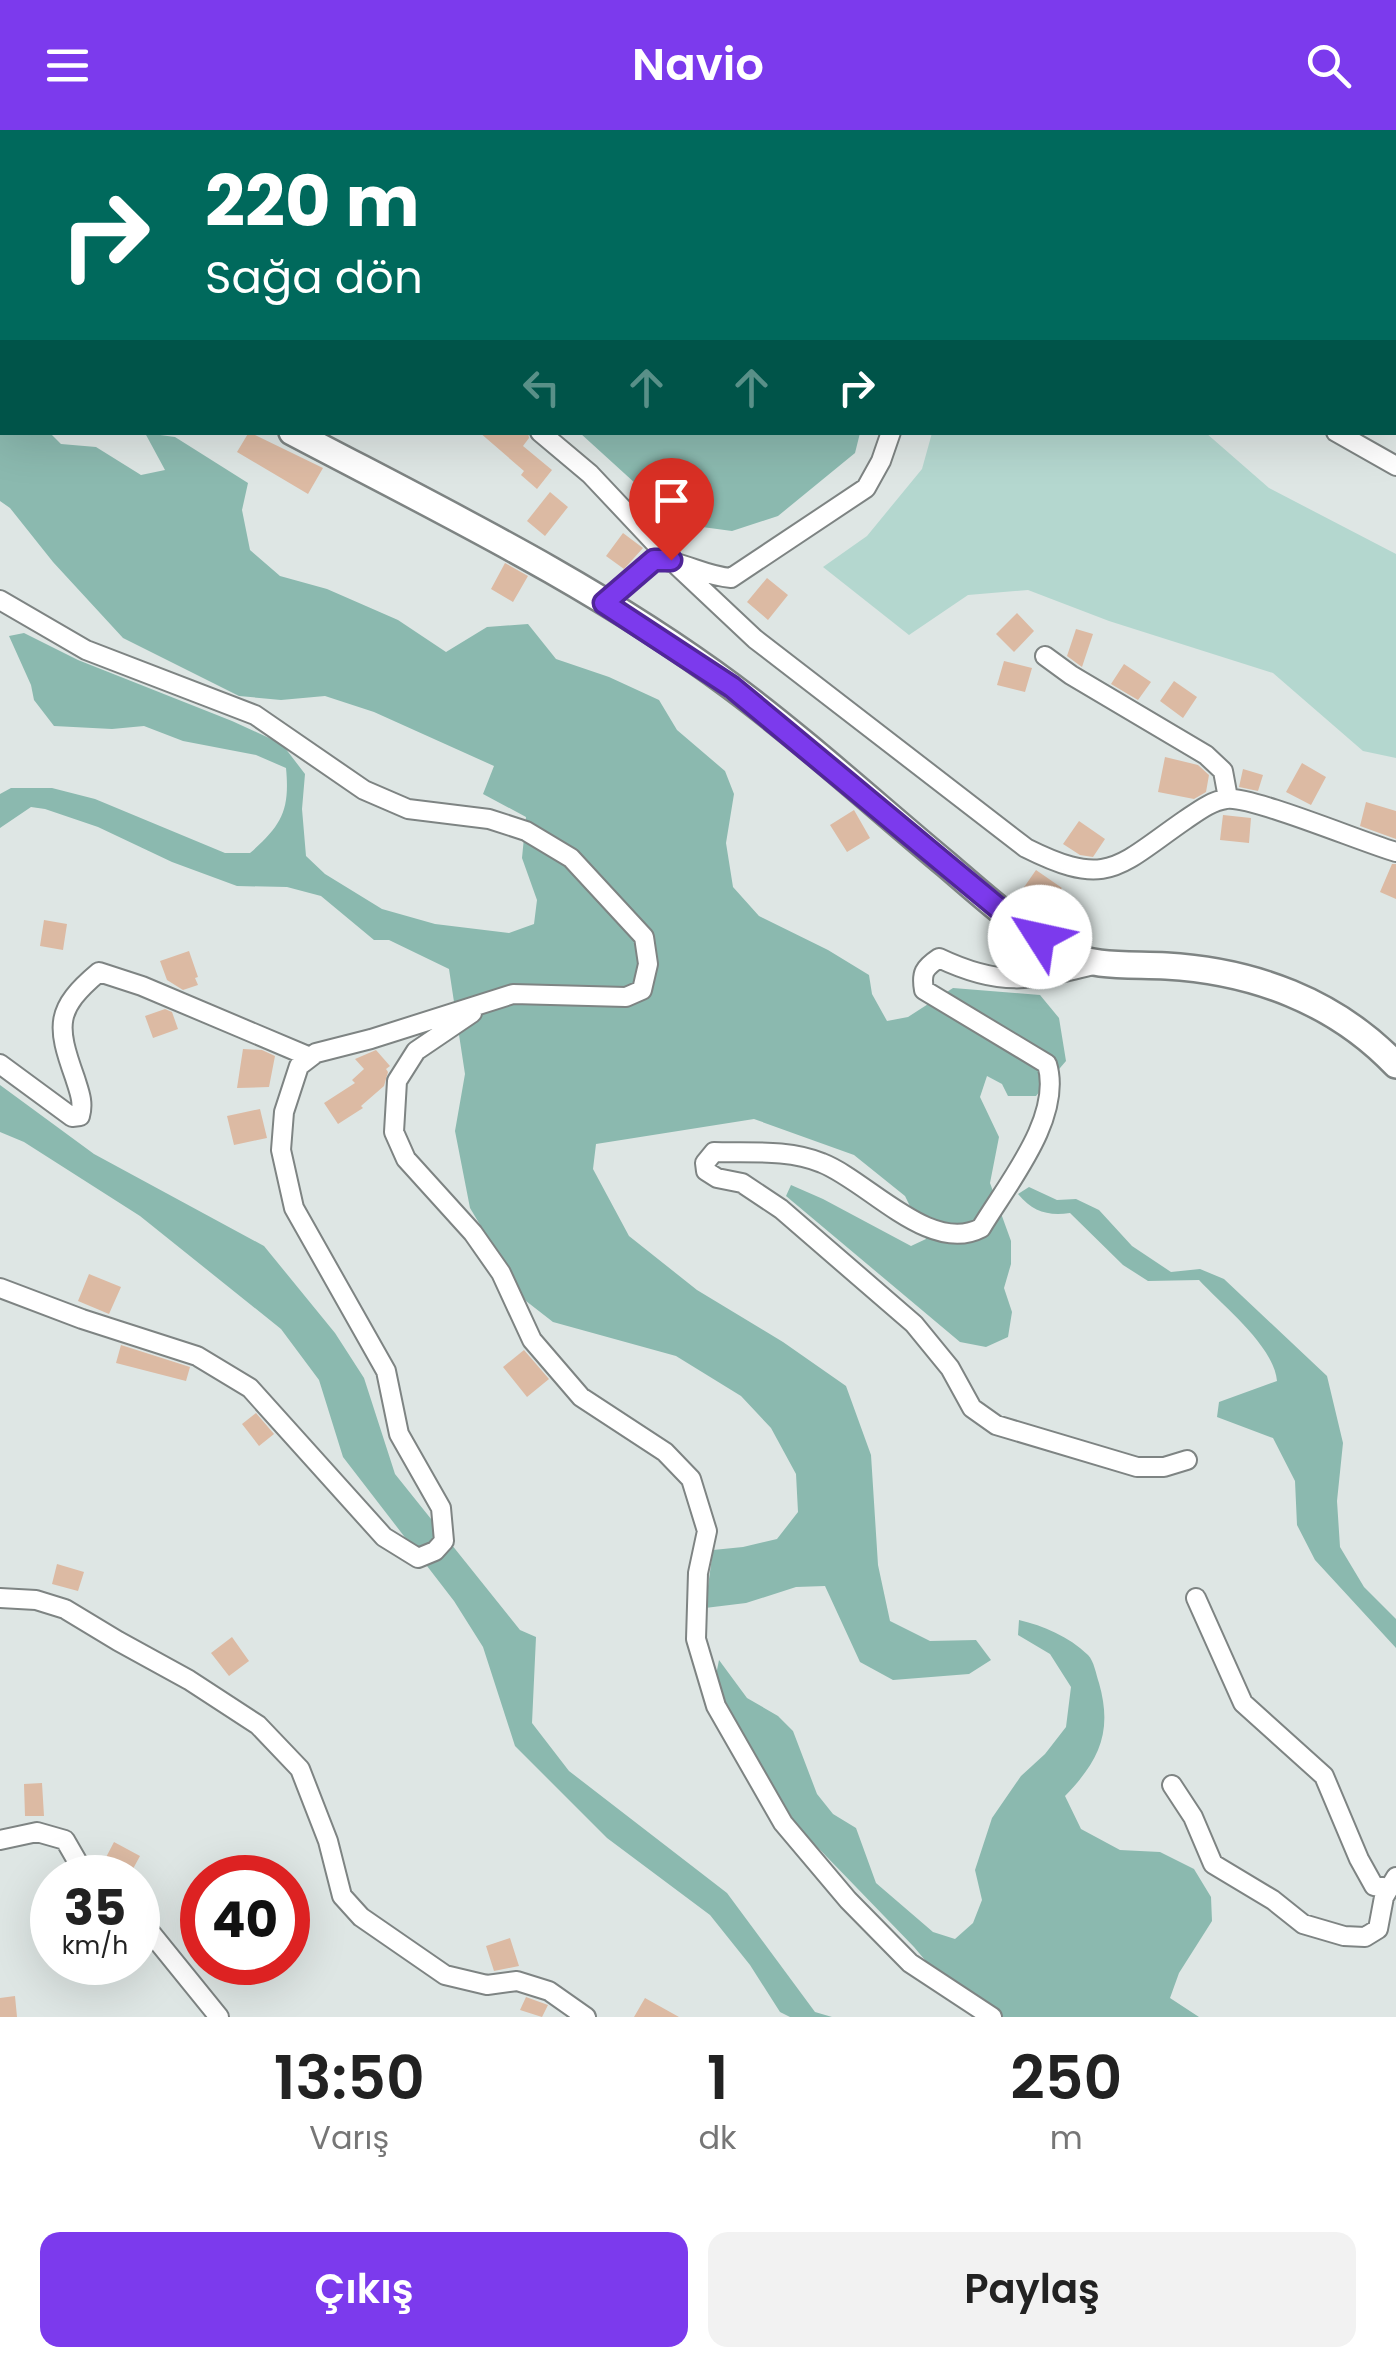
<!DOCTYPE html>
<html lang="tr">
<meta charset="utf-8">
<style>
:root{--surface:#fff;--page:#f2f2f2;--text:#222;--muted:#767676;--accent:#7c3aed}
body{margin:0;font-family:Poppins,sans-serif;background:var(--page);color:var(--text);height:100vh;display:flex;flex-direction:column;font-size:38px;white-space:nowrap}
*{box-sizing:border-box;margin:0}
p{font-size:32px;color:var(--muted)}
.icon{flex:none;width:55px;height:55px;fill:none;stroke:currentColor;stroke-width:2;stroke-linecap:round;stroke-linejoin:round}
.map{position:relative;height:1887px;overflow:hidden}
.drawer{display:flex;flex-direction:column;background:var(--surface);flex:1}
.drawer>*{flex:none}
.hud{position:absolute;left:0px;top:0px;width:1398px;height:305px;box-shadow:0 10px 40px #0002;background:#00695c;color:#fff;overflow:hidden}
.speed{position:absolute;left:30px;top:1725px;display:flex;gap:20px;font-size:50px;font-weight:700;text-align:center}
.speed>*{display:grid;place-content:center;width:130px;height:130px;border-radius:50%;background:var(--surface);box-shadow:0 10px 40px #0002;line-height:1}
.speed small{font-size:25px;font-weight:400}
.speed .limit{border:15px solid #d22;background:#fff;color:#111}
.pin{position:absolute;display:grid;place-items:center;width:85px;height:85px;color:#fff;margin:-102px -42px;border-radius:50% 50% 50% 0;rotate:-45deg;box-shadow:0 0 10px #0007}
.pin .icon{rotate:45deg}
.me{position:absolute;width:110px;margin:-55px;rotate:305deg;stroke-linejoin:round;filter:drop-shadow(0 0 8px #0008)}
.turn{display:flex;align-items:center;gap:35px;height:210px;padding:0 40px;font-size:45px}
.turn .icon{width:130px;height:130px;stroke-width:2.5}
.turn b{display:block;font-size:70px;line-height:85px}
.lanes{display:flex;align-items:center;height:95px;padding:0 40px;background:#0003;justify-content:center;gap:50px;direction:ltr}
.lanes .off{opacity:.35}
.eta{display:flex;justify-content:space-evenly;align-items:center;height:170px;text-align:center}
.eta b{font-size:60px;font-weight:600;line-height:70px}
.button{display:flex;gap:20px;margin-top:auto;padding:20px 40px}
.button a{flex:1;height:115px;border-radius:20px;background:var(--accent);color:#fff;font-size:40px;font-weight:600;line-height:115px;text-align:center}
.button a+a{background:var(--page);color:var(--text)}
header{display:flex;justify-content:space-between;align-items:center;height:130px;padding:0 40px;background:var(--accent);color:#fff;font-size:45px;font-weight:600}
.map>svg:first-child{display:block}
.green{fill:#b4d7cf}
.forest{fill:#8bb9af}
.building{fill:#dcbaa3}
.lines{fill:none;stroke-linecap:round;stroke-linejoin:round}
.street-casing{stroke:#7e8483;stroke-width:22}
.secondary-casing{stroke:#7e8483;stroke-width:30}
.street{stroke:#fff;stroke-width:18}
.secondary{stroke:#fff;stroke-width:25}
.route-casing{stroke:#51269a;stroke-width:25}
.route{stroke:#7c3aed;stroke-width:18}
</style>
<header><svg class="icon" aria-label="menu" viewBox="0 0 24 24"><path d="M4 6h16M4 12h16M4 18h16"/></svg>Navio<svg class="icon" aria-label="search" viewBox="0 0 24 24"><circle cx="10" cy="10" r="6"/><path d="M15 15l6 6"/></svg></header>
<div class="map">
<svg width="1396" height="1887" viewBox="0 0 1396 1887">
<rect width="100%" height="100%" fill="#dee6e4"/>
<!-- green -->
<path class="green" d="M932 303H1206L1269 358 1396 424V628L1363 621 1273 543 1109 491 1028 460 968 465 909 505 823 437 867 406 922 339Z"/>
<!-- forest -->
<path class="forest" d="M447 0H818L451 2Z
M965 0H1287L969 2Z
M0 256 2 302 50 303 61 314 96 317 141 345 165 340 145 303 175 307 248 353 242 380 250 420 280 446 327 459 398 490 446 522 487 497 528 494 556 529 609 547 659 570 677 600 725 641 734 664 726 713 733 757 759 786 828 820 869 845 872 864 887 891 908 887 953 858 1040 865 1059 888 1066 931 1036 966H1008L1002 954 987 946 980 967 999 1007 990 1053 1011 1111V1134L1004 1158 1012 1182 1008 1207 986 1217 960 1212 786 1066 791 1055 823 1069 911 1116 926 1109 905 1066 854 1025 754 989 596 1014 593 1039 629 1106 697 1160 783 1212 846 1256 871 1325 878 1435 890 1491 930 1511 976 1510 991 1530 969 1544 893 1550 860 1532 825 1456 796 1457 746 1473 705 1478 713 1420 743 1417 777 1409 798 1382 796 1344 771 1298 741 1266 676 1226 553 1192 526 1171 470 1078 455 1001 465 944 449 839 389 810H374L321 766 287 757 237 756 172 732 98 697 45 679 31 677 0 698V664L11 658H52L95 669 225 723H250C282 695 290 680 286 638L256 625 183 611 144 596 112 599 54 596 34 570 31 555 9 506 24 503 78 530 232 591 282 614 305 644 302 679 306 726 325 744 382 779 435 794 509 803 534 794 537 770 522 728 526 687 483 664 494 636 374 582 325 566 281 570 239 566 123 508 53 432 10 378 0 371Z
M580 303H860L855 323 778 386 732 401 680 394Z
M0 955 94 1024 264 1116 335 1203 364 1248 395 1344 520 1500 536 1507 532 1593 569 1641 727 1763 815 1882 832 1887H790L780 1882 750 1835 710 1785 607 1708 515 1616 483 1517 454 1471 343 1327 319 1250 281 1199 140 1086 24 1012 0 1002Z
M1029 1057 1057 1070 1076 1069 1099 1080 1132 1116 1171 1142 1200 1139 1224 1149 1327 1246 1343 1313 1337 1371 1340 1417 1364 1457 1396 1489V1518L1315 1430 1297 1395 1295 1351 1273 1308 1217 1287 1219 1272 1277 1251C1274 1216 1223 1176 1199 1150L1148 1151 1123 1135 1070 1083C1048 1086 1033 1082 1018 1064Z
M1019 1490C1044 1496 1068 1506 1088 1525 1094 1531 1096 1544 1099 1553 1113 1602 1099 1631 1065 1666L1081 1699 1120 1720 1160 1722 1194 1739 1211 1767 1212 1791 1179 1843 1170 1868 1199 1887H973L914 1817 797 1696 736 1592 715 1550 719 1530 747 1568 778 1586 793 1601 817 1664 833 1684 856 1698 876 1753 933 1802 955 1809 973 1793 982 1770 975 1740 992 1688 1021 1646 1045 1624 1066 1597 1071 1557 1050 1524 1018 1505Z"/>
<!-- building -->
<path class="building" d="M249 302 323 338 308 364 237 322Z
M479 302H528L529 308 523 316 552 340 537 359 521 345 524 341Z
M550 362 568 377 545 406 527 391Z
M623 403 643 418 624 439 606 426Z
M505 433 528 446 513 472 491 459Z
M767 448 788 465 768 490 747 472Z
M1017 483 1034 501 1014 522 996 504Z
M1076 499 1093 504 1082 537 1067 526Z
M1004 531 1032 538 1025 562 997 555Z
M1124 534 1151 552 1138 570 1111 554Z
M1174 551 1197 567 1183 588 1160 571Z
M1165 627 1198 635 1209 645 1206 662 1194 669 1158 662Z
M1302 633 1326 647 1311 675 1286 662Z
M1243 639 1263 645 1258 661 1239 657Z
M1366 672 1396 681V709L1360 696Z
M854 680 870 708 847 722 830 695Z
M1223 685 1251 688 1249 713 1220 710Z
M1079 691 1105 709 1093 727 1080 725 1063 714Z
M1392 734H1396V769L1380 762Z
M1036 740 1062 758 1047 781 1020 763Z
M44 790 67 794 63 820 40 816Z
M189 821 198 847 195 848 198 855 183 860 167 850 160 831Z
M165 879 172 882 178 899 153 908 145 886Z
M243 919 262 920 275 926 269 957 237 958Z
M376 920 390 936 386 939 388 942 384 956 361 976 363 978 338 994 324 973 355 953 352 950 364 939 355 929Z
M260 979 267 1008 234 1015 227 986Z
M89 1144 121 1157 109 1184 78 1171Z
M121 1215 190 1237 186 1251 116 1233Z
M524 1220 549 1249 527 1267 503 1237Z
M256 1283 274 1304 259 1316 242 1294Z
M57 1434 84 1442 78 1461 52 1454Z
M232 1507 249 1531 229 1546 211 1523Z
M42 1653 44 1686H25L24 1654Z
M114 1712 140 1726 128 1748 102 1735Z
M510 1808 519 1836 494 1841 486 1816Z
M15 1866 17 1887H0V1868Z
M526 1867 548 1875 542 1887 520 1880Z
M645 1868 679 1887H634Z"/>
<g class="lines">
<defs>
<path id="street" d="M1333 2 1334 0
M0 65 2 66
M540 302 590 344 671 430 755 509 1026 718C1108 759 1117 737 1185 690 1197 682 1211 671 1226 669 1250 665 1364 713 1396 722
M1336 302 1396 336
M0 470 86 520 255 585 364 660 408 679 489 689 526 701 571 728 644 807 648 834 642 860 626 867 513 864 371 909 316 923 299 936 284 982 281 1020 294 1078 386 1241 399 1304 441 1378 444 1411 435 1421 418 1428 384 1407 250 1258 197 1226 82 1189 0 1158
M605 473 654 430C682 430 703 446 731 448L866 358 881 331 891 302
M1045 526 1071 545 1206 625 1223 641 1228 668
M1093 835C1030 851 1000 857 939 828 924 838 921 843 924 860L1047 934C1063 987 1008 1053 981 1098 930 1125 868 1051 822 1033 789 1019 749 1023 714 1022L705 1033 706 1041 717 1048 742 1053 781 1079 914 1194 950 1238 972 1278 996 1295 1137 1337H1164L1187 1330
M472 883 416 921 397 951 394 1002 406 1029 473 1103 501 1143 532 1210 581 1267 665 1322 691 1349 707 1401 698 1443 696 1509 716 1576 783 1693 848 1770 910 1833 992 1887
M0 934 72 987 80 986C84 972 79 961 75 948 56 895 55 879 99 842L142 856 310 927
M0 1468 36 1470 65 1479 118 1511 189 1550 258 1595 300 1639 328 1711 342 1766 361 1787 445 1845 487 1855 517 1851 549 1861 586 1887
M1196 1468 1243 1573 1324 1646 1359 1729 1374 1756 1390 1758
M1172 1655 1193 1687 1213 1734 1273 1770 1303 1794 1344 1806 1365 1807 1378 1799 1384 1767 1396 1747
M0 1710 37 1702 65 1710 84 1743 92 1748
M138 1787 219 1887"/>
<path id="secondary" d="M0 193H2
M292 302C442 381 595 455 731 556 806 612 875 675 947 735 982 765 1020 800 1062 822 1093 838 1131 834 1166 836 1253 841 1335 871 1396 935"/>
</defs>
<!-- street casing -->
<use href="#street" class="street-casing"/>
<!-- secondary casing -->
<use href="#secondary" class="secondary-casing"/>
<!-- street -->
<use href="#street" class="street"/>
<!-- secondary -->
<use href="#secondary" class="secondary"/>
</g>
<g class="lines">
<defs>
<path id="route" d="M671 430H654L604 473 732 557 997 777 1040 807"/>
</defs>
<!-- route casing -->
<use href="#route" class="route-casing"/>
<!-- route -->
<use href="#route" class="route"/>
</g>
</svg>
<div class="speed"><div>35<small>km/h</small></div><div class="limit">40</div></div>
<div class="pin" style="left:671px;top:430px;background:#d93025"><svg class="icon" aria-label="arrive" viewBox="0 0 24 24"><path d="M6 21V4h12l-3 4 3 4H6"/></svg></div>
<svg class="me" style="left:1040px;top:807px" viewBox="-20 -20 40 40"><circle r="19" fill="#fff"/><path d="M0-13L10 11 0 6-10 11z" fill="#7c3aed"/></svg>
<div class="hud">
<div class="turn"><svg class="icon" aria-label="right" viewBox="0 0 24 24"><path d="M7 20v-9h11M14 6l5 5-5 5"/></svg><div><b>220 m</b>Sağa dön</div></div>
<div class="lanes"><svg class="icon off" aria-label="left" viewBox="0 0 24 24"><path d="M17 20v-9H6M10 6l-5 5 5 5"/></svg><svg class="icon off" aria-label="ahead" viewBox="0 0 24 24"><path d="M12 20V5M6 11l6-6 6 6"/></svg><svg class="icon off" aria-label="ahead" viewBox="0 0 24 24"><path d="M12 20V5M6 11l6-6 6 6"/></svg><svg class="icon" aria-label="right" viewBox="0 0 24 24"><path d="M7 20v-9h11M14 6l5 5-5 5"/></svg></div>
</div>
</div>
<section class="drawer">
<div class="eta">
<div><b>13:50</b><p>Varış</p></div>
<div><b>1</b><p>dk</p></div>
<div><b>250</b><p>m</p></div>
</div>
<div class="button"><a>Çıkış</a><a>Paylaş</a></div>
</section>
